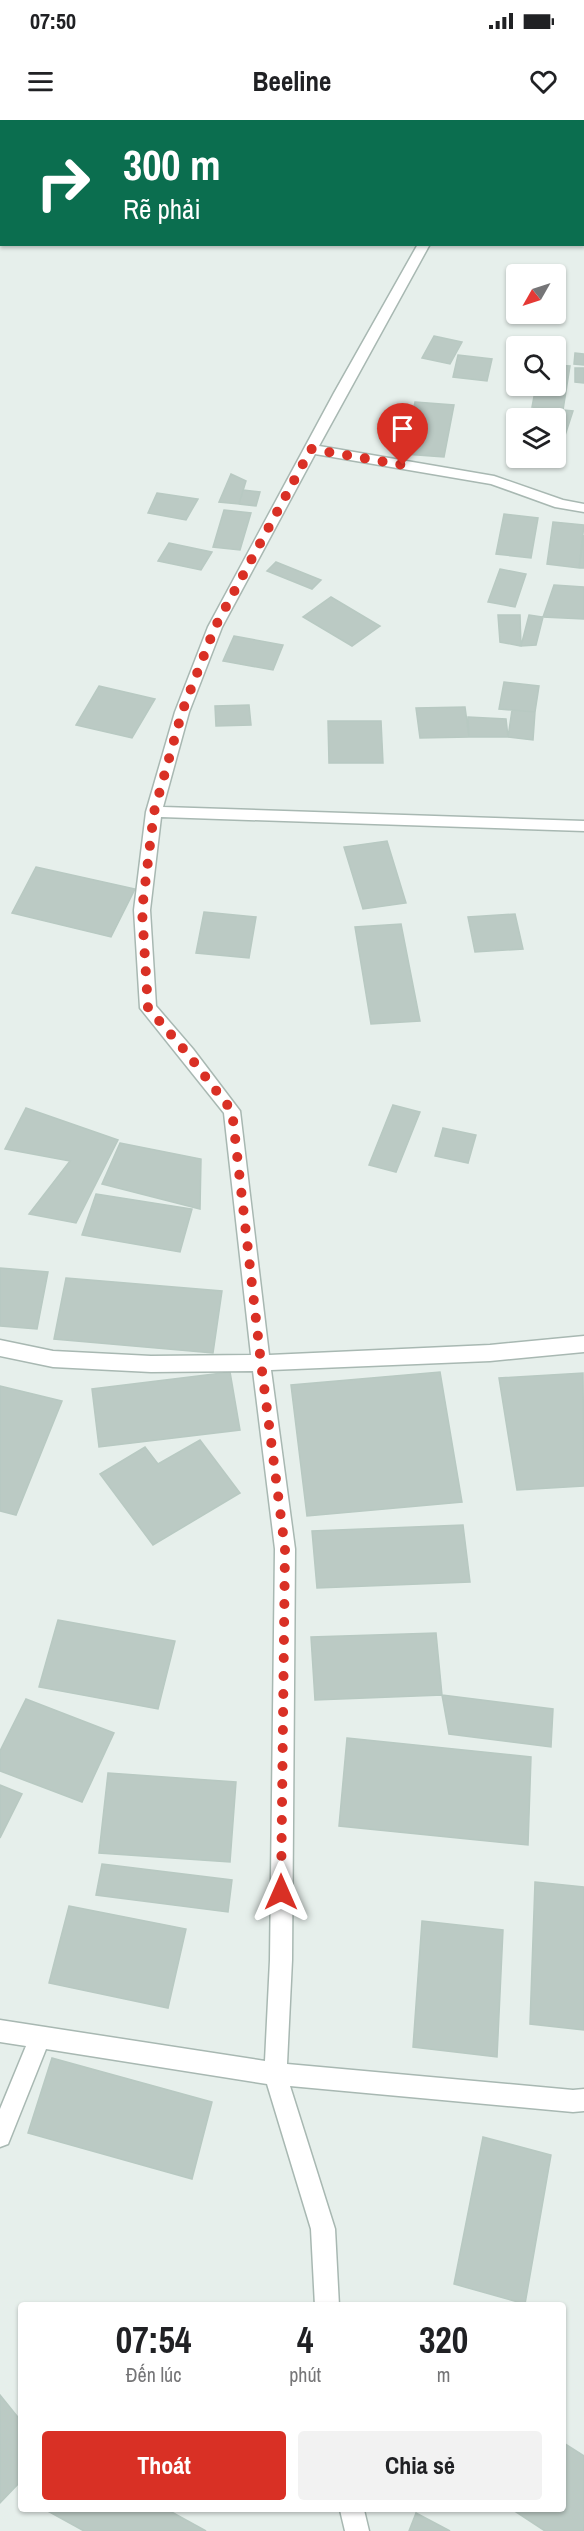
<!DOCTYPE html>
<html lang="vi">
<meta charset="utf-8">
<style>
:root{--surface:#fff;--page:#f2f2f2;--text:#202124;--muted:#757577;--accent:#d93025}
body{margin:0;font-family:"Archivo Narrow",sans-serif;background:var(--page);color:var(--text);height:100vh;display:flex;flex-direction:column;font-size:22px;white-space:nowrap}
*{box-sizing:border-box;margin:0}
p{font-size:20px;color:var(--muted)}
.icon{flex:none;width:33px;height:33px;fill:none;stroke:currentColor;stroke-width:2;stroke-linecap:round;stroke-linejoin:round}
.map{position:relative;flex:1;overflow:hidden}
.drawer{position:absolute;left:18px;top:2182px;width:548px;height:210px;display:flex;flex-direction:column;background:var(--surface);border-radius:6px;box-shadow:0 2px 4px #0004}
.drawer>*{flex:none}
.banner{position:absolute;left:0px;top:0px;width:585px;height:126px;box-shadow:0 2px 4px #0004;background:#0b6e4f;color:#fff;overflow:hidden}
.needle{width:39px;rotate:231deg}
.buttons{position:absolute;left:506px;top:144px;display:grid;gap:12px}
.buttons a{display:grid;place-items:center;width:60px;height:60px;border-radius:6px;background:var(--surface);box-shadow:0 2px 4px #0004;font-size:30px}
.pin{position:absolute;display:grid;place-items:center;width:51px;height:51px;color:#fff;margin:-62px -26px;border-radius:50% 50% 50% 0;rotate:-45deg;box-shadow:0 0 6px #0007}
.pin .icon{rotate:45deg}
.me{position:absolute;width:66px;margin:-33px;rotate:0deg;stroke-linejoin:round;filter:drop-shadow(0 0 4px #0008)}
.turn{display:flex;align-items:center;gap:21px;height:126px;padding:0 24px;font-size:27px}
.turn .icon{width:78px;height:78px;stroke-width:2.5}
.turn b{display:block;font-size:42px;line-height:51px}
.eta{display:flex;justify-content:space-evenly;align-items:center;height:102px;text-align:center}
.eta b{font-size:36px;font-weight:800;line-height:42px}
.button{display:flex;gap:12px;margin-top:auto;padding:12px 24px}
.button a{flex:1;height:69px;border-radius:6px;background:var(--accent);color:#fff;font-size:24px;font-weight:800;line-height:69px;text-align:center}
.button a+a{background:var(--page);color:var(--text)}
.status{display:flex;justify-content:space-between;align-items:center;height:42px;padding:0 30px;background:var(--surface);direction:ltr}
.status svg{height:16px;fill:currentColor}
header{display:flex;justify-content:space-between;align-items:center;height:78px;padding:0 24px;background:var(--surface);font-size:27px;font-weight:800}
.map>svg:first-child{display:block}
.building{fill:#bbcac4;stroke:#b8c9c2;stroke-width:1.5}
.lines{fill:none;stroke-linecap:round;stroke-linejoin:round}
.minor-casing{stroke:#a8b8b2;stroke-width:3}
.minor{fill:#fff;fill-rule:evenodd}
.route{stroke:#d93025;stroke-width:10;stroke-dasharray:0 18}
</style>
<div class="status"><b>07:50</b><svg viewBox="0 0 49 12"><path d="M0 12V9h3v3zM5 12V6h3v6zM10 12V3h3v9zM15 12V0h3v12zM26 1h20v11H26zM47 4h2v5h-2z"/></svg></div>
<header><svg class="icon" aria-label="menu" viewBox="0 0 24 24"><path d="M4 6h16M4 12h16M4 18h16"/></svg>Beeline<svg class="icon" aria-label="heart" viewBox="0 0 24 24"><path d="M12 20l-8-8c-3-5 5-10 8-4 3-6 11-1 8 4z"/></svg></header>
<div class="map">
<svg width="584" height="2411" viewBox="0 0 584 2411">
<rect width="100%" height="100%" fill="#e6efeb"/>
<!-- building -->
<path class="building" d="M434 216 462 222 450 244 422 238Z
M575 233 584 234V245L574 244Z
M458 235 492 239 487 261 453 257Z
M555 245 570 246 563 290 532 287 536 266H555Z
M575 248H584V263L575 262Z
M415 282 454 285 444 337 404 334Z
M563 290 573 291 559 334H555V298H528L531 292Z
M231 354 246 361 239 384 219 382Z
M243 370 260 372 256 386 239 384Z
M157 373 198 379 186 400 148 393Z
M224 390 251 393 240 430 213 427Z
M504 394 538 398 531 438 496 434Z
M553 402 584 405 579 448 547 444Z
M584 415V448H579Z
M169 423 212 432 201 450 158 441Z
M276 442 321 460 312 469 267 451Z
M500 449 526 454 515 487 488 482Z
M554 465 584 467V499L543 497Z
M331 477 380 506 352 526 303 497Z
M498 495H520L521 526 500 522Z
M529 495 543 497 536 525 521 526Z
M234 516 283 525 273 550 223 541Z
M504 562 539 566 535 592 499 589Z
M99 566 155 579 132 618 76 605Z
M249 585 251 605 216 606 215 586Z
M465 587 469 617 420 618 416 588Z
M512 590 535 592 533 620 508 617Z
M468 597 506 599 508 617H469Z
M328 601H381L383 643H329Z
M387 721 406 783 363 789 344 727Z
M36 747 135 769 111 817 12 793Z
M204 792 256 797 249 838 196 833Z
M515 794 523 829 475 832 468 797Z
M401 804 420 901 371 904 355 807Z
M393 985 420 992 396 1052 369 1045Z
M26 988 118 1020 76 1103 29 1094 70 1041 5 1029Z
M443 1008 476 1015 468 1043 435 1036Z
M120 1023 201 1039 200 1089 102 1064Z
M96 1074 192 1089 180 1132 82 1115Z
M0 1148 48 1152 37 1209 0 1206Z
M66 1158 222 1171 213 1233 54 1219Z
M230 1252 240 1310 99 1327 92 1269Z
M440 1252 462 1382 307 1396 291 1265Z
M583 1253 584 1366 517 1370 499 1258Z
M0 1266 62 1281 16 1395 0 1391Z
M200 1320 240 1373 153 1425 100 1354 145 1327 158 1344Z
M463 1405 470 1462 317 1468 312 1411Z
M58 1500 175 1521 158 1589 39 1567Z
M436 1513 442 1575 315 1580 311 1517Z
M442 1575 553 1589 551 1627 449 1614Z
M26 1579 114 1613 82 1682 0 1651V1631Z
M347 1618 531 1637 528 1725 339 1706Z
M108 1653 236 1662 230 1742 99 1733Z
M0 1665 22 1674 0 1718Z
M102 1744 232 1760 228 1792 96 1775Z
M535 1762 584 1767V1910L530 1904Z
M69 1786 186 1809 168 1888 49 1863Z
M422 1801 503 1810 497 1937 413 1927Z
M52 1938 212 1982 192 2059 28 2013Z
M483 2017 551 2035 525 2184 454 2164Z
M0 2275 21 2301V2361L0 2383Z
M562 2322 584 2336V2411H545L513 2390H562Z
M46 2390H168L206 2411H84Z
M416 2393 450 2411H409Z"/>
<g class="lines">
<defs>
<path id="minor" d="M113 0H125L112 2Z
M0 6H2V12H0Z
M0 92H2L0 101Z
M418 124H430L319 326 494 356 563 380 584 384V392L555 387 491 364 315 334 222 507 189 592 163 687 584 701V711L161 697 150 790 156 886 193 929 240 991 269 1235 490 1225 584 1216V1232L490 1241 271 1250 295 1429 292 1840 287 1944 573 1970 584 1969V1991L573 1992 290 1966 335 2109 339 2186H315L311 2109 267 1964 46 1929 8 2024 0 2027V1989L26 1926 0 1922V1900L265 1941 270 1840 275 1429 253 1251 151 1252 53 1247 0 1236V1220L53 1231 151 1236 251 1235 224 993 140 888 134 790 146 692 175 592 208 507 334 273Z
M340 2390H364L369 2411H345Z"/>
</defs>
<!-- minor casing -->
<use href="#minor" class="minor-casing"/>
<!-- minor -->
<use href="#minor" class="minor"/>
</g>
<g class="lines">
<!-- route -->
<path class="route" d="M281 1772 285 1429 261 1243 232 991 187 933 148 888 142 790 154 692 182 592 215 507 311 329 403 345"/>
</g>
</svg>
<div class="buttons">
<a><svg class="needle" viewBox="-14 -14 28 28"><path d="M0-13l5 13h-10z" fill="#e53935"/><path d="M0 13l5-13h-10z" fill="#757577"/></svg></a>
<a><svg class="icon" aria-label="search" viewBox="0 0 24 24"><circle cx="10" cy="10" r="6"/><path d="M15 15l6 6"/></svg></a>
<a><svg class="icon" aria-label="layers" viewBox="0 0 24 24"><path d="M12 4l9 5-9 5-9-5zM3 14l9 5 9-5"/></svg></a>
</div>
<div class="pin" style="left:403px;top:345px;background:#d93025"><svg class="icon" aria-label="arrive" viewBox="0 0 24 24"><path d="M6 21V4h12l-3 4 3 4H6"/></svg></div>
<svg class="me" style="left:281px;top:1772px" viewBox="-20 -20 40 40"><path d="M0-17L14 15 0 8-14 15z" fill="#d93025" stroke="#fff" stroke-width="4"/></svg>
<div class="banner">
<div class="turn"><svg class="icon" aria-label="right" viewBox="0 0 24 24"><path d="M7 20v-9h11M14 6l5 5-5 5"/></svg><div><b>300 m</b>Rẽ phải</div></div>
</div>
<section class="drawer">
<div class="eta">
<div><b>07:54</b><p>Đến lúc</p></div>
<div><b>4</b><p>phút</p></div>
<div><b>320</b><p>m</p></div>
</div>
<div class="button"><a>Thoát</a><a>Chia sẻ</a></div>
</section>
</div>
